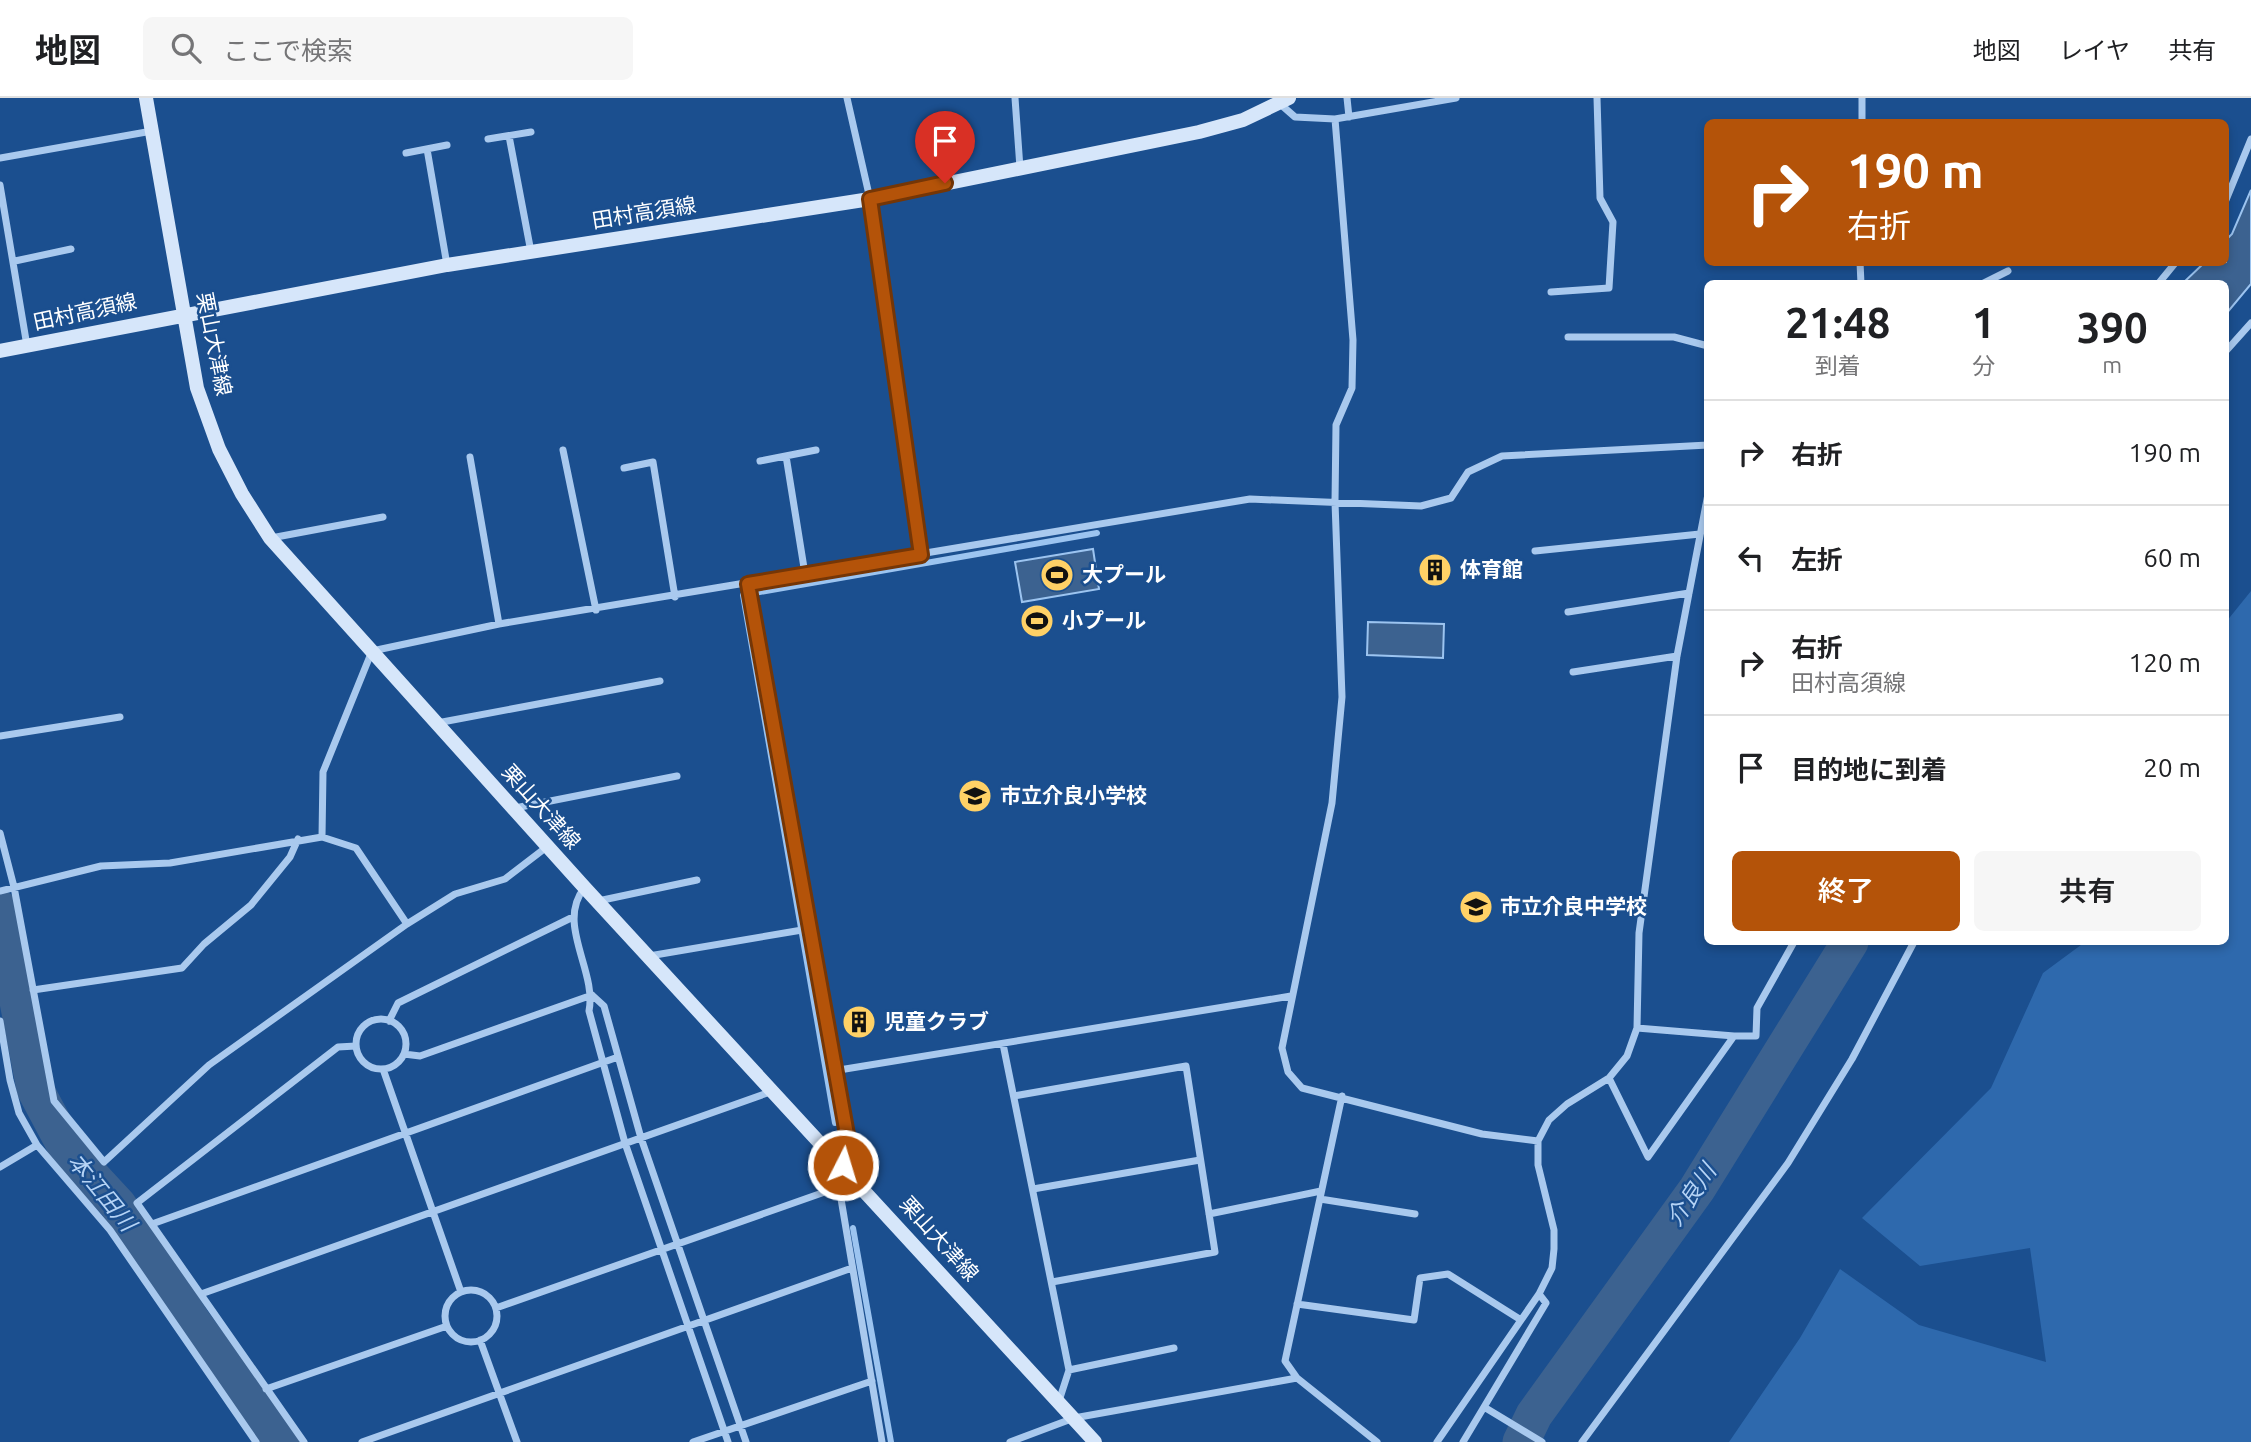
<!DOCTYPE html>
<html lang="ja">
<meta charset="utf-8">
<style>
:root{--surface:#fff;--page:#f6f6f6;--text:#202124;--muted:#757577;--line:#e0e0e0;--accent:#b45309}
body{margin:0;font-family:Ubuntu,"Noto Sans JP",sans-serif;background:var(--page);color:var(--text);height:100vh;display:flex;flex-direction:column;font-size:26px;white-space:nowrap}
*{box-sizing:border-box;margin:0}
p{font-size:23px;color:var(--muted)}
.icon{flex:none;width:38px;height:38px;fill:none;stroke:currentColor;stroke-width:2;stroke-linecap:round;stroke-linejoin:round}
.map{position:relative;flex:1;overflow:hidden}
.panel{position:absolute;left:1704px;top:182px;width:525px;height:665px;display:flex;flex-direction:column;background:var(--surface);border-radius:10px;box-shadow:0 4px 10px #0003}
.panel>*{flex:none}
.top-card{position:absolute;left:1704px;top:21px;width:525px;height:147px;border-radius:10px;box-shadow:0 4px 10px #0003;background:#b45309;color:#fff;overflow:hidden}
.pin{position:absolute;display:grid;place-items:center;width:60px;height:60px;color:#fff;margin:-72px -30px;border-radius:50% 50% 50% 0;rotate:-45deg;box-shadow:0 0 7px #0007}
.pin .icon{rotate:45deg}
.me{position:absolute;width:77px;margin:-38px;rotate:5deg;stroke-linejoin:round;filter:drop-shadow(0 0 5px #0008)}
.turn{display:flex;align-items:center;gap:24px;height:147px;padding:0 28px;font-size:32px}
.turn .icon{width:91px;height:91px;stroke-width:2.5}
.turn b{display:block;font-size:49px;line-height:60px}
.eta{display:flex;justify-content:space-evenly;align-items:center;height:119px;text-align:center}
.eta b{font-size:42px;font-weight:600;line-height:49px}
.cta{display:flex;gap:14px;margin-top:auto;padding:14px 28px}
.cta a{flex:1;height:80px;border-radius:10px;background:var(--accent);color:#fff;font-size:28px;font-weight:600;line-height:80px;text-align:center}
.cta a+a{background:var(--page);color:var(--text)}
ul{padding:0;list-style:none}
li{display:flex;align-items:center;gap:21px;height:105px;padding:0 28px;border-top:2px solid var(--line)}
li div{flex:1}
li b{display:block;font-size:26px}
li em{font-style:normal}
header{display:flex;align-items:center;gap:42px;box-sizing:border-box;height:98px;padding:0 35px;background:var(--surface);border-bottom:2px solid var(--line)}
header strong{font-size:33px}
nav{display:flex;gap:38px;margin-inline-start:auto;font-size:24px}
.search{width:490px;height:63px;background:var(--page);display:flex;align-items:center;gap:18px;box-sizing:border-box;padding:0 24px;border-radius:10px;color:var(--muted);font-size:26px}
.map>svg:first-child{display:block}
.green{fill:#2e69ad}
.water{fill:#3c6290;stroke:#9cc4f0;stroke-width:2}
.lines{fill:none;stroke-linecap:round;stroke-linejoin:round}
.stream{stroke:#9cc4f0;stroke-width:6}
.river{stroke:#3c6290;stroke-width:37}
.street{stroke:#a9c9ee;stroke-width:7}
.secondary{stroke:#d6e6fa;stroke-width:14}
.route-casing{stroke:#753606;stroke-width:18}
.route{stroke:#b45309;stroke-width:12}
.labels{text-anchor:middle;stroke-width:5;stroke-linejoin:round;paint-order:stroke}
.street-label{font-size:21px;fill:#fff;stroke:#1b4f8f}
.poi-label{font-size:21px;font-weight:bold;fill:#fff;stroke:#1b4f8f;text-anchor:start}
.water-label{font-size:23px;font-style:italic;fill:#b5d3f5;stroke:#1b4f8f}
</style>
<header>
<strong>地図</strong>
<div class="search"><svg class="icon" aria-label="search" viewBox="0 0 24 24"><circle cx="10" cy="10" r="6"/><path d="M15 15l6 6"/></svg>ここで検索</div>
<nav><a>地図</a><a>レイヤ</a><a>共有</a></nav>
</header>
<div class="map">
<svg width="2251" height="1344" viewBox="0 0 2251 1344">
<rect width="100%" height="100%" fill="#1b4f8f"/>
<!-- green -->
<path class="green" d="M2251 493V1344H1729L1800 1240 1840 1171 1919 1227 2046 1264 2030 1150 1920 1168 1862 1120 1991 990 2043 875 2085 844H2226V524Z"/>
<!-- water -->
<path class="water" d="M2251 92V186L2226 216V186L2183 185 2204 165 2226 164V142L2232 136Z
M1093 451 1099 491 1022 504 1015 464Z
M1368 524 1444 526 1443 560 1367 557Z"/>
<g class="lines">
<!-- stream -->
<path class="stream" d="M835 1025 743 497 1097 435
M853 1130 891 1344"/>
<!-- river -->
<path class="river" d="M0 811 35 991 68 1053 118 1107 192 1223 281 1344
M1521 1344 1534 1317 1697 1091 1850 844"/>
<!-- street -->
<path class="street" d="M847 0 870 101 921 457
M1015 0 1020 70
M1347 0 1349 19
M1279 5 1295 19 1335 21 1456 0
M1335 21 1353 242 1352 290 1336 327 1335 404 1342 599 1332 705 1282 950 1288 974 1302 990 1482 1036 1538 1043
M1862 24V0
M509 38 531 154
M488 41 531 34
M427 51 447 167
M406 55 447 47
M0 60 152 33
M0 87 27 248
M2226 102 2251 41
M15 163 71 151
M1860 164 1861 186
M1982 186 2008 173
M2158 186 2176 164
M1551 194 1609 190 1613 124 1600 100 1597 0
M1568 239H1674L1708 248
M2226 253 2251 225
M563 352 596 512
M786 358 805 476
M470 359 499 526
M760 363 816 352
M624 370 653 364 675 499
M271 440 383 419
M1535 453 1700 436
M748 486 848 1042 839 1089 882 1344
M1568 514 1689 495
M1573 574 1677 558
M437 625 660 583
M0 638 120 619
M515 710 677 678
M0 735 14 789 54 1003 104 1064 209 967 407 826 455 796 505 781 548 748
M322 739 323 674 372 553 499 526 1250 401 1421 408 1451 400 1468 374 1502 358 1708 347
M584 790C556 827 597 872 589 913L625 1045 728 1344
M0 793 101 768 170 765 322 739 356 750 407 826
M598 803 697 782
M649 858 808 831
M33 892 182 870 204 846 251 807 290 759 298 741
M592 897 604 908 641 1040 746 1344
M356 946a25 25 0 1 1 50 0a25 25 0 1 1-50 0Z
M0 923 10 982 19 1015 37 1047 110 1132 256 1344
M389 923 398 905 573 819
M1637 930 1734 938
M1003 946 1069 1272 1059 1303
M404 956 420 958 592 897
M383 971 461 1194
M833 973 1291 898
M1609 980 1648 1059 1734 938H1756L1757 910 1794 844
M1014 998 1186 968 1215 1154 1052 1184
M1342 998 1285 1263 1297 1280 1377 1344
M0 1069 37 1047
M1033 1091 1200 1062
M1320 1101 1415 1116
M1209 1116 1321 1093
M152 1126 618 959
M445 1218a26 26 0 1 1 52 0a26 26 0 1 1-52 0Z
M201 1196 773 993
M1297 1206 1414 1222 1420 1180 1448 1176 1521 1222
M496 1210 839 1089
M480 1242 517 1344
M1069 1272 1174 1250
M266 1291 447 1228
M1484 1309 1546 1205 1539 1196
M304 1344 137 1105 338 949 356 948
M362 1344 852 1170
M693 1344 872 1283
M1010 1344 1074 1320 1297 1280
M1437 1344 1539 1196 1552 1170 1554 1151V1132L1538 1067V1043L1549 1022 1567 1006 1609 980 1627 958 1637 930 1639 835 1677 558 1708 396
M1463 1344 1484 1309 1542 1344
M1582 1344 1788 1065 1852 961 1914 844"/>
<!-- secondary -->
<path class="secondary" d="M146 0 197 290 219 351 242 396 270 440 585 790 1095 1344
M0 253 447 167 870 101 1199 34 1243 22 1289 0"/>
</g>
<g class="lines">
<defs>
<path id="route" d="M843 1067 848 1042 748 486 921 457 870 101 945 85"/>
</defs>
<!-- route casing -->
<use href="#route" class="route-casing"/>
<!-- route -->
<use href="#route" class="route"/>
</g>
<!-- icons -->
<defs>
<symbol id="building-disc" viewBox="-11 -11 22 22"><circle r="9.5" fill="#ffd166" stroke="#1b4f8f"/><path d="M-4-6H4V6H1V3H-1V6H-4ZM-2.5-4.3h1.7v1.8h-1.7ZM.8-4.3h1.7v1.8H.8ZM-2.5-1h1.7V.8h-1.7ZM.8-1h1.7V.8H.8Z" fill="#111"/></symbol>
<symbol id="stadium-disc" viewBox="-11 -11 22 22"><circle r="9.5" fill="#ffd166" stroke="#1b4f8f"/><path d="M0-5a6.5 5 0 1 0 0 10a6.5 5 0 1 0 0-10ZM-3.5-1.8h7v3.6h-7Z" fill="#111"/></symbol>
<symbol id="school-disc" viewBox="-11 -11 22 22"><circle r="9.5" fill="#ffd166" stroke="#1b4f8f"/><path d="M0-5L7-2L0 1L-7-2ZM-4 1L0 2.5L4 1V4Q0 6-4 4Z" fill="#111"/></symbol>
</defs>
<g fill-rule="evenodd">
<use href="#building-disc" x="1416" y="453" width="38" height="38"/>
<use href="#stadium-disc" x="1038" y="458" width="38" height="38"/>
<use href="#stadium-disc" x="1018" y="504" width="38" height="38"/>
<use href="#school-disc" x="956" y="679" width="38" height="38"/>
<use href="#school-disc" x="1457" y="790" width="38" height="38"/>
<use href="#building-disc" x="840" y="905" width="38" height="38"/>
</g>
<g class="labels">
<!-- street labels -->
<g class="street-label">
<text transform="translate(644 115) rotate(-9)" y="7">田村高須線</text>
<text transform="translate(85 214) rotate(-12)" y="7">田村高須線</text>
<text transform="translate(214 246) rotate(79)" y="7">栗山大津線</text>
<text transform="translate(541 709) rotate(48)" y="7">栗山大津線</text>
<text transform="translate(939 1141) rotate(48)" y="7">栗山大津線</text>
</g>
<!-- poi labels -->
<g class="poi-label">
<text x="1460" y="479">体育館</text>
<text x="1082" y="484">大プール</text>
<text x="1062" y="530">小プール</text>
<text x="1000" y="705">市立介良小学校</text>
<text x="1500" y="816">市立介良中学校</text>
<text x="884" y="931">児童クラブ</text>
</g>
<!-- water labels -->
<g class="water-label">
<text transform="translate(102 1094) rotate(51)" y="8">本江田川</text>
<text transform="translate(1691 1097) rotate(-56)" y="8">介良川</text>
</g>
</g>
</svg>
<div class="pin" style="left:945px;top:85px;background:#d93025"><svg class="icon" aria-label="arrive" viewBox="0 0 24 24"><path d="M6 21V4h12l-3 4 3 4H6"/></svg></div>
<svg class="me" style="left:843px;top:1067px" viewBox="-20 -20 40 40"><circle r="17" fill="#b45309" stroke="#fff" stroke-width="3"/><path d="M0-11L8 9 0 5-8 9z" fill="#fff"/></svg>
<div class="top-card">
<div class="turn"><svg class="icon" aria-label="right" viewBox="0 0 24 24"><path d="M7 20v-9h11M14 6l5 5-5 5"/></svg><div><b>190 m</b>右折</div></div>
</div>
<section class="panel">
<div class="eta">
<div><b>21:48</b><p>到着</p></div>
<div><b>1</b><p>分</p></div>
<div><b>390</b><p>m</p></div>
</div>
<ul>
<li><svg class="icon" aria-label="right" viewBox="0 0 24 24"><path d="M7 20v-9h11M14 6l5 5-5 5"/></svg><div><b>右折</b></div><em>190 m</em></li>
<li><svg class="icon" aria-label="left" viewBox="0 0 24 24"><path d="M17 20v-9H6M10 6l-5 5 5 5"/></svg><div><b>左折</b></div><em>60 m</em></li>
<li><svg class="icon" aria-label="right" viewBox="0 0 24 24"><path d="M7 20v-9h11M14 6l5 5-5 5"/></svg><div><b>右折</b><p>田村高須線</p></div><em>120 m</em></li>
<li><svg class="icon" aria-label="arrive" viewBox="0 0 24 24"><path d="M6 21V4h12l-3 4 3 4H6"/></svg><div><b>目的地に到着</b></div><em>20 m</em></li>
</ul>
<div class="cta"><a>終了</a><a>共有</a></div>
</section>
</div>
